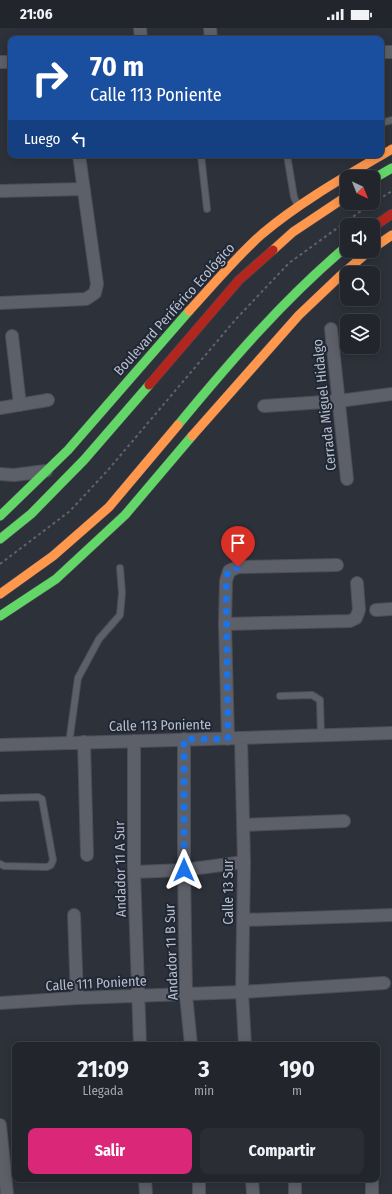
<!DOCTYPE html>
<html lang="es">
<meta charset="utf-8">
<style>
:root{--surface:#22252c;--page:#2a2d34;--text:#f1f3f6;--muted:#a2a5a9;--line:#3f4248;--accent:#db2777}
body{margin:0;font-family:"Fira Sans Condensed",sans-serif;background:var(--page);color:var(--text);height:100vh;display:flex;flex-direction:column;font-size:15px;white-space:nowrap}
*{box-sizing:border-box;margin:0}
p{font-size:13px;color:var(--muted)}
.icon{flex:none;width:22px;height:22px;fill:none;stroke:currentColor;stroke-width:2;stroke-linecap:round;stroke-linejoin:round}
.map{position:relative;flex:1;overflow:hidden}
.side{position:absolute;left:12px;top:1014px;width:368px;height:140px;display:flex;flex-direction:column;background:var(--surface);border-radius:8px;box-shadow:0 2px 10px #0003,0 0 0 1px var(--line)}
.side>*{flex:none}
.top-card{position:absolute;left:8px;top:8px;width:376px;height:122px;border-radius:8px;box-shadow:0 2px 10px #0003,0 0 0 1px var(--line);background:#1a4fa0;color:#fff;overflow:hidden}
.needle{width:26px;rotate:137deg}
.buttons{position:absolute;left:340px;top:142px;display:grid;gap:8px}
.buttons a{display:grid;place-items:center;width:40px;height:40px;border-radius:8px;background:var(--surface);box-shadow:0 2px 10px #0003,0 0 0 1px var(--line);font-size:20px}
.pin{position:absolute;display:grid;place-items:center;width:34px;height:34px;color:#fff;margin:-41px -17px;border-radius:50% 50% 50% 0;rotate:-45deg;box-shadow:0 0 4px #0007}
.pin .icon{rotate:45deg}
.me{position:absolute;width:44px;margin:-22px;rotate:0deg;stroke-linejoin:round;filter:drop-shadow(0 0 3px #0008)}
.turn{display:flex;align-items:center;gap:14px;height:84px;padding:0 16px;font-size:18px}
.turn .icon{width:52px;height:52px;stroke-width:2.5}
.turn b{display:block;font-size:28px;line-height:34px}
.then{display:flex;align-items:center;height:38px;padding:0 16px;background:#0003;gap:8px;font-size:15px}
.eta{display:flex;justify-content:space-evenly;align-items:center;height:68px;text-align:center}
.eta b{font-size:24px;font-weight:700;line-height:28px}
.button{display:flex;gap:8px;margin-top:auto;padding:8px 16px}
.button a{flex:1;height:46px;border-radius:8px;background:var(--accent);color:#fff;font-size:16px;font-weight:700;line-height:46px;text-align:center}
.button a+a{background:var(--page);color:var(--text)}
.status{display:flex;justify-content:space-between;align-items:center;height:28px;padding:0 20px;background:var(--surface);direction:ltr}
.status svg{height:11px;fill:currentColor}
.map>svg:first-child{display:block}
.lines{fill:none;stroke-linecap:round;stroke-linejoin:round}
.lane-casing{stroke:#4b4e57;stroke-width:8}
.street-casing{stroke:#4b4e57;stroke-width:14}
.fast-casing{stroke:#4b4e57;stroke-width:10}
.slow-casing{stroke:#4b4e57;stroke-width:10}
.jam-casing{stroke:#4b4e57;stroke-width:10}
.path{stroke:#5f636a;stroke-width:2;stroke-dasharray:3 3;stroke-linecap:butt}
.lane{stroke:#5d6068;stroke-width:6}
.street{stroke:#5d6068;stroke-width:12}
.fast{stroke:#63d668;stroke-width:9}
.slow{stroke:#ff974d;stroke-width:9}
.jam{stroke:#b3261e;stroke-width:9}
.route{stroke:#1a73e8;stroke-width:7;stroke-dasharray:0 12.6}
.labels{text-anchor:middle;stroke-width:4;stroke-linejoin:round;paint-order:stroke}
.street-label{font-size:14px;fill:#b8beca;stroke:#202735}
</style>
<div class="status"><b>21:06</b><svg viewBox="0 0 49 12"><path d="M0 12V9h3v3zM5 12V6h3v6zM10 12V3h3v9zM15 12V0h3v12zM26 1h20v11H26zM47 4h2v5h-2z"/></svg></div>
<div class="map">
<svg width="392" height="1166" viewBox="0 0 392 1166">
<rect width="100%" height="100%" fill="#2d313a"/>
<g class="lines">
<defs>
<path id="lane" d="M381 95 392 92
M201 127 207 181
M287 127 294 169 298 178
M280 668 312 667 320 672 321 708
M69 715 78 650 99 611 120 587 122 565 120 540
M0 770 38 769 42 771 53 832 51 837 47 839 4 838 0 836"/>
<path id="street" d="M140 0 141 11
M210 0 211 11
M381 24H392
M0 34H11
M0 163 84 161
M0 275 86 271 95 265 97 256 79 127
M331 301 347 451
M12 308 20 377
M264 378 339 373 392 366
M0 380 48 372
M0 446 14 447 46 443
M376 582 392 581
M225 596 350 593 356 590 359 582 357 555
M184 711V842L186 967 191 1017
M228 711 225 596 226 553 229 543 238 539 337 537
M241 711 244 834 242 964 245 1017
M134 713V844L140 1017
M84 714 87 827
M0 717C131 713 261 710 392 705
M243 797 344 793
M134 844 184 842 244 834
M74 887 77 970
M243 892 392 887
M0 975 77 970 242 964 384 955
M0 1097 7 1166
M145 1151 146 1166
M199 1151V1166
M252 1151 253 1166
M295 1151V1166
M372 1151V1166"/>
<path id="fast" d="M373 151 392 140
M178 397C230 334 284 271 347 218
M0 488 68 422 189 283
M0 511 31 486 84 432 149 357
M0 588 56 551 125 487 192 408"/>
<path id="slow" d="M373 220 392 207
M273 222 293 204 347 168
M189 283C213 257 235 230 262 206 301 173 348 147 392 121
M192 408 299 287 339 249 369 223
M0 566 53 528 109 479 178 397"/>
<path id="jam" d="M373 199 392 186
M149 357 239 252 273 222"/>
</defs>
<!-- lane casing -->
<use href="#lane" class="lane-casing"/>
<!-- street casing -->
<use href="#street" class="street-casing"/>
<!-- fast casing -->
<use href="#fast" class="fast-casing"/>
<!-- slow casing -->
<use href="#slow" class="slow-casing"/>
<!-- jam casing -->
<use href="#jam" class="jam-casing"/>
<!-- path -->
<path class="path" d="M373 175 392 163
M0 536 70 483 108 442 236 291 289 235 372 175"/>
<!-- lane -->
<use href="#lane" class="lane"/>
<!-- street -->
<use href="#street" class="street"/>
<!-- fast -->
<use href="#fast" class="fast"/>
<!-- slow -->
<use href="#slow" class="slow"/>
<!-- jam -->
<use href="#jam" class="jam"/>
</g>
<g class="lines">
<!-- route -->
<path class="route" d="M184 842V711H228L226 553 228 543 238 539"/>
</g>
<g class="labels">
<!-- street labels -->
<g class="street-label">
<text transform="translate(174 281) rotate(-48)" y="5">Boulevard Periférico Ecológico</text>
<text transform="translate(324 377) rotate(-96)" y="5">Cerrada Miguel Hidalgo</text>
<text transform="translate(160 697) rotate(-1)" y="5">Calle 113 Poniente</text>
<text transform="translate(120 841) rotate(-91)" y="5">Andador 11 A Sur</text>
<text transform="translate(228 864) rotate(-90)" y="5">Calle 13 Sur</text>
<text transform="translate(171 924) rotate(-92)" y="5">Andador 11 B Sur</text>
<text transform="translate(96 955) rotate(-3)" y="5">Calle 111 Poniente</text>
</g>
</g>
</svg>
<div class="buttons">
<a><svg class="needle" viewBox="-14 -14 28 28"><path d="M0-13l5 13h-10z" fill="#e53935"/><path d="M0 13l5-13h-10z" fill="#a2a5a9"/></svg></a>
<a><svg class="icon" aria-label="sound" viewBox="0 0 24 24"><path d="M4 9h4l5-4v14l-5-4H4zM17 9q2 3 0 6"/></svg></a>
<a><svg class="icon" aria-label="search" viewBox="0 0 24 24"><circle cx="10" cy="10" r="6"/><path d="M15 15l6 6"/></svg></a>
<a><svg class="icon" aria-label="layers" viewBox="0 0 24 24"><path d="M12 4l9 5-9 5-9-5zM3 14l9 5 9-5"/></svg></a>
</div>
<div class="pin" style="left:238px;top:539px;background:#d93025"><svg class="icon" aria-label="arrive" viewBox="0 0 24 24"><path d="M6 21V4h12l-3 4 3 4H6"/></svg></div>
<svg class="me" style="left:184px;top:842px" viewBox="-20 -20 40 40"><path d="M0-17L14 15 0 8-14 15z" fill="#1a73e8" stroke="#fff" stroke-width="4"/></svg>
<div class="top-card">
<div class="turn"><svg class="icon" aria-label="right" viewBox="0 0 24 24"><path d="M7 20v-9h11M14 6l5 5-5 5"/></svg><div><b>70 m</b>Calle 113 Poniente</div></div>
<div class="then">Luego<svg class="icon" aria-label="left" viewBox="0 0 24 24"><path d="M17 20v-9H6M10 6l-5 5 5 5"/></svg></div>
</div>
<section class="side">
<div class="eta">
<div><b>21:09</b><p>Llegada</p></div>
<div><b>3</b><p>min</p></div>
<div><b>190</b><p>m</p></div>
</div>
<div class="button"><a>Salir</a><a>Compartir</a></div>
</section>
</div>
